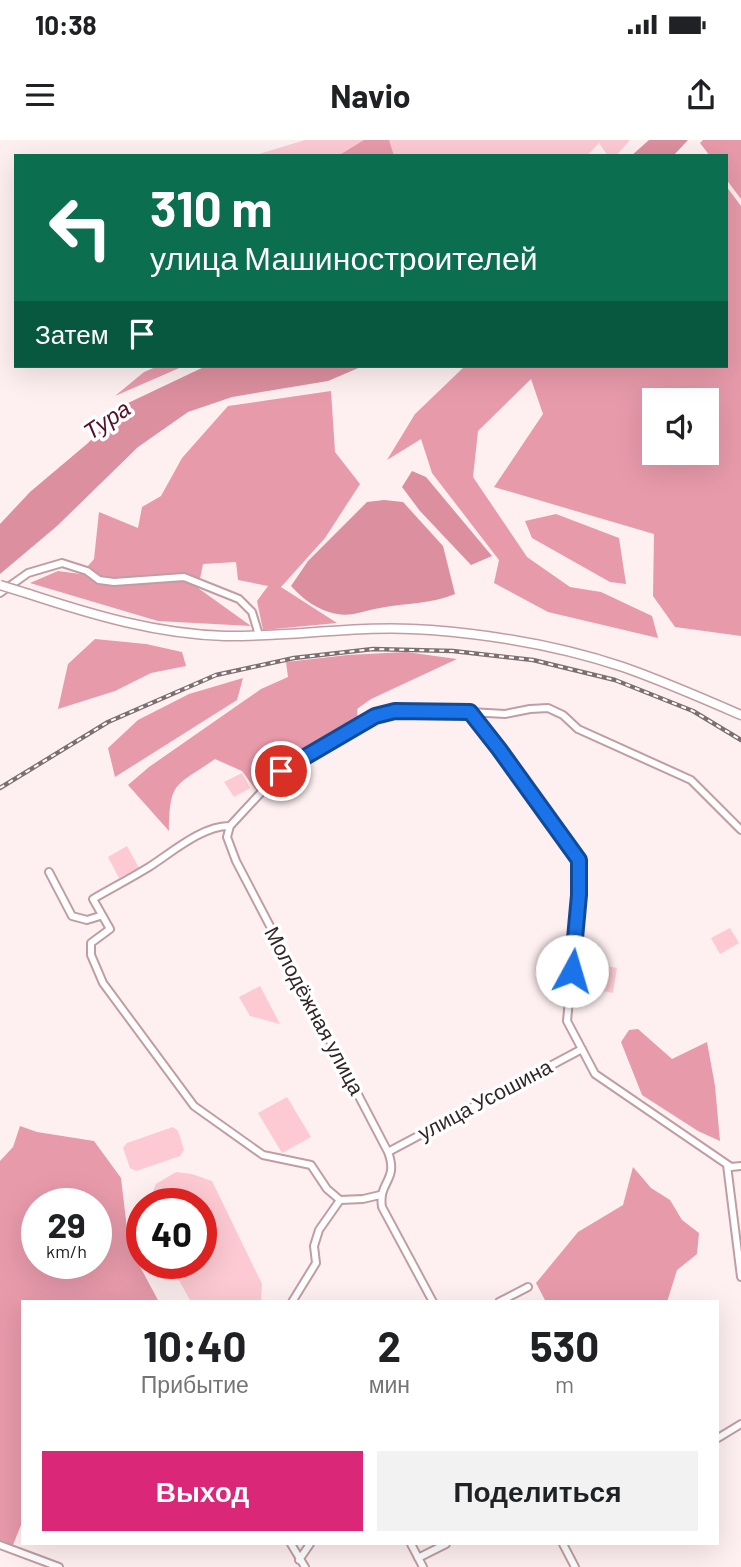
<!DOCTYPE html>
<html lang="ru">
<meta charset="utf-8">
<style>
:root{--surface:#fff;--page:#f2f2f2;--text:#202124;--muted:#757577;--accent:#db2777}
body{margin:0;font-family:Barlow,sans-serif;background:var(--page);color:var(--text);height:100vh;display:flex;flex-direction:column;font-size:26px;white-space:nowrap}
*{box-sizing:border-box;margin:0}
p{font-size:23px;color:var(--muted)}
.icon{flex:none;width:38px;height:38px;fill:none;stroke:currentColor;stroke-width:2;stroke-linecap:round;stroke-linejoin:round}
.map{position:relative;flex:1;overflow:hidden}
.side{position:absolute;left:21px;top:1160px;width:698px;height:245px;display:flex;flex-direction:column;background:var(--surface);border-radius:0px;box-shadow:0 7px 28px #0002}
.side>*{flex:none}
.hud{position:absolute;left:14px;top:14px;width:714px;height:214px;border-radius:0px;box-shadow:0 7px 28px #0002;background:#0b6e4f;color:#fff;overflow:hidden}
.tools{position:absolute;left:642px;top:248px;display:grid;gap:14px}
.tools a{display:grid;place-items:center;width:77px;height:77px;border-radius:0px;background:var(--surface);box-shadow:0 7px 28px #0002;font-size:35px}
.speed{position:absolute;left:21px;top:1048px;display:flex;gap:14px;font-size:35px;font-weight:700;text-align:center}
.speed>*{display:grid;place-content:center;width:91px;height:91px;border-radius:50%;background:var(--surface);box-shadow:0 7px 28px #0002;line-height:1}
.speed small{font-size:18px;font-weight:400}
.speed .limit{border:10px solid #d22;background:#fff;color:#111}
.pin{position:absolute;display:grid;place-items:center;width:60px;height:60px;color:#fff;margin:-30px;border:4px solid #fff;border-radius:50%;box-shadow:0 2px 7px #0007}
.me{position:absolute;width:77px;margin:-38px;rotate:6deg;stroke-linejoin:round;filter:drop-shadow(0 0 5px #0008)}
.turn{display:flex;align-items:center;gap:24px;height:147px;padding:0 21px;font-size:32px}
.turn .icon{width:91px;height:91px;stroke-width:2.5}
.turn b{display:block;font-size:49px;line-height:60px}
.then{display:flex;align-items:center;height:66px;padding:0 21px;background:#0003;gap:14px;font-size:26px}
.eta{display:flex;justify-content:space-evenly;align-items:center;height:119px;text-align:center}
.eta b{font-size:42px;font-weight:700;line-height:49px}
.primary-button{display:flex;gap:14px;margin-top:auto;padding:14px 21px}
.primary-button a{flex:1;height:80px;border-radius:0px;background:var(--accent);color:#fff;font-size:28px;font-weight:700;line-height:80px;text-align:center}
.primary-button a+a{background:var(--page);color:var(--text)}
.status{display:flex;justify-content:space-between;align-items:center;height:49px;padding:0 35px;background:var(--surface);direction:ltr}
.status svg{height:19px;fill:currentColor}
header{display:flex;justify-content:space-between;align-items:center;height:91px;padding:0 21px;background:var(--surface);font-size:32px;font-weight:700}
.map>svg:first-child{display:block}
.green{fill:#fdcad3}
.forest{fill:#e79aaa;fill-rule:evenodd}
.water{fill:#dc8f9f}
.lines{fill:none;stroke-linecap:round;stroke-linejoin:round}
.minor-casing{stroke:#c09da3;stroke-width:10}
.major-casing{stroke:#c09da3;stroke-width:11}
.minor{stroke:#fff;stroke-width:6}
.major{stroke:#fff;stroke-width:8}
.rail-casing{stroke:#7d6f71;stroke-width:4.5}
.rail{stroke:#fff;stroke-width:2;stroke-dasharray:5;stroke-linecap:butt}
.major-bridge-casing{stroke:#c09da3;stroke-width:11;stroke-linecap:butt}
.major-bridge{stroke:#fff;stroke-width:8}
.route-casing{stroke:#114b97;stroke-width:18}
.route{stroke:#1a73e8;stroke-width:12}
.labels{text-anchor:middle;stroke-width:7;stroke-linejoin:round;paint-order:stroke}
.street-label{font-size:21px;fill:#322527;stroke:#fff}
.water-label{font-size:23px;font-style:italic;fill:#531026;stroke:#fff}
</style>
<div class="status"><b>10:38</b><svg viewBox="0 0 49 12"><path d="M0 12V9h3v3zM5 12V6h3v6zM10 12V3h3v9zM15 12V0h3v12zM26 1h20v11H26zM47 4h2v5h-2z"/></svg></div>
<header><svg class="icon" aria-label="menu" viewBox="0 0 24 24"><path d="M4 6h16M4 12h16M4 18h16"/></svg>Navio<svg class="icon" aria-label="share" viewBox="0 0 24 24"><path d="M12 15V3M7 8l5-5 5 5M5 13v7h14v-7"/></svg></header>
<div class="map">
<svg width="741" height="1427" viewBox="0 0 741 1427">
<rect width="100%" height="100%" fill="#feeff1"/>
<!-- green -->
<path class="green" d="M305 0H630L616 16H608L599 3 587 16H252Z
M242 633 250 648 234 657 224 642Z
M127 706 139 728 119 738 108 717Z
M730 788 739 803 720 814 711 798Z
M597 824 617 828 613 853 593 849Z
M260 846 280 884 250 876 239 857Z
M287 957 311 997 282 1013 258 973Z
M173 987 178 991 184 1010 180 1016 136 1031 130 1028 123 1008 127 1003Z
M176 1032 192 1034 212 1041 262 1144 261 1162H191L170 1124H201V1064H148L156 1044Z"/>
<!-- forest -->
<path class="forest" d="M364 0H389L394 16H338Z
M703 0H741V59L726 39V16H710L700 3Z
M726 46 741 66V496L675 487 653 456 654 394 494 347 543 274 531 239 478 291 473 337 527 417 570 447 601 452 652 476 658 498 548 472 494 443 499 420 432 333 421 299 387 320 415 274 465 226H726ZM654 261H707V313H654Z
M158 226H184L115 256 144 232Z
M331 251 335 312 360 344 325 398 281 447 337 483 263 490 257 461 268 446 238 440 236 422 203 424 198 448 251 486 158 481 30 443 58 431 81 434 94 419 99 372 138 388 142 367 161 356 182 318 228 266Z
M556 374 619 398 626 444 610 442 532 398 525 381Z
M95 499 146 504 182 512 186 526 151 533 115 551 58 569 68 524Z
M406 512 457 519 371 559 357 569 358 582 284 623 258 653 242 631 215 619C175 647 170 640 169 691L128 645 149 627 261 549 288 537 286 522 348 515Z
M243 538 237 560 115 637 108 608 138 580 189 554Z
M638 889 672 919 707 902 715 946 720 1001 698 991 642 955 621 902 629 890Z
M20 986 37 992 94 1001 121 1038 129 1106 159 1162H23V1380L13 1405 0 1400V1021L13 1007ZM37 1064H96V1124H37Z
M633 1027 651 1048 670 1060 682 1080 699 1093 697 1114 677 1130 667 1162H546L536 1143 578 1092 623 1065Z"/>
<!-- water -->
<path class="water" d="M649 0H688L673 16H631Z
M206 226H363L328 241 232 257 188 272 138 307 57 386 0 434V384L30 352 88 303 126 264Z
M412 331 426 337 492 416 471 425 420 371 402 347Z
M384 360 403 362 443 406 455 454C431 464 406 463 380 468 366 470 352 477 337 474 317 470 304 460 291 446L308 421 367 362Z"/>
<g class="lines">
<defs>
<path id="minor" d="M0 453 28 433 62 423 87 431 99 440 114 442 184 437 239 459 252 472 259 495
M470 572 505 574 530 569 548 568 563 575 578 589 691 640 741 690
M230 686 227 697 236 721 388 1012C399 1041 378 1041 382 1067L433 1162
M49 732 72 776 87 780 100 776
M388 1012 582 909
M727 1025 741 1137
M340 1060 327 1049 311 1025 263 1015 194 966 103 843 91 815V803L110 789 93 759C112 748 131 738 149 727 171 713 203 685 230 686L281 631 375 576 395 571 470 572 579 720V755L567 881 595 934 731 1027 741 1026
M340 1060 363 1059 380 1055
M292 1162 316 1123 314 1106 319 1090 340 1060
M499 1162 528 1147
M718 1298 741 1284
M291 1404 305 1427
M411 1404 423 1427
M563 1404 575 1427
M0 1405 59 1427
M418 1418 446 1404
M299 1420 310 1404"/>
<path id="major" d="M29 454C93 475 157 494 225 496 294 497 362 484 431 490 495 495 563 507 623 527 663 541 702 558 741 575"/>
</defs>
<!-- minor casing -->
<use href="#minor" class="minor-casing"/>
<!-- major casing -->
<use href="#major" class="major-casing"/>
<!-- minor -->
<use href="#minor" class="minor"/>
<!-- major -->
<use href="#major" class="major"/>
<defs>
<path id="rail" d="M0 648 108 582 216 535 294 518 373 509 453 511 533 520 615 540 693 571 741 600"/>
</defs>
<!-- rail casing -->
<use href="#rail" class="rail-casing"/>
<!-- rail -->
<use href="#rail" class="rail"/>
<defs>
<path id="major-bridge" d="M0 445 29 454"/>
</defs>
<!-- major-bridge casing -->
<use href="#major-bridge" class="major-bridge-casing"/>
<!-- major-bridge -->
<use href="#major-bridge" class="major-bridge"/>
</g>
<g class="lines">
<defs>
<path id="route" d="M281 631 375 576 395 571 470 572 499 609 579 720V755L572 831"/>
</defs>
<!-- route casing -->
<use href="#route" class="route-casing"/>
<!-- route -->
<use href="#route" class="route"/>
</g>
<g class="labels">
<!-- street labels -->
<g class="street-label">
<text transform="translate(314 871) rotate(62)" y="7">Молодёжная улица</text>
<text transform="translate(485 960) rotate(-28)" y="7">улица Усошина</text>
</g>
<!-- water labels -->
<g class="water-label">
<text transform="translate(107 280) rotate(-34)" y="8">Тура</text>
</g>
</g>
</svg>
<div class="tools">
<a><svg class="icon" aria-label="sound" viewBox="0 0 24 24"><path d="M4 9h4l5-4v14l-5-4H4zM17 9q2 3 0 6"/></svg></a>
</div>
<div class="speed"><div>29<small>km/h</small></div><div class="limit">40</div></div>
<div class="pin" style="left:281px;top:631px;background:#d93025"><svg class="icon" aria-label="arrive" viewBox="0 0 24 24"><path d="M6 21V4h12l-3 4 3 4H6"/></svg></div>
<svg class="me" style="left:572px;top:831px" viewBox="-20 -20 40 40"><circle r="19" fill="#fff"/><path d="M0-13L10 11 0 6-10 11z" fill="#1a73e8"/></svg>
<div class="hud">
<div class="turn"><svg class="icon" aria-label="left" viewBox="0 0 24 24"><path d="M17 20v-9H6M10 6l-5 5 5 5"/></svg><div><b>310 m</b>улица Машиностроителей</div></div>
<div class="then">Затем<svg class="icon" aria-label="arrive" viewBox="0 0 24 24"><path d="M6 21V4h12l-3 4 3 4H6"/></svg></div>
</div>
<section class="side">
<div class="eta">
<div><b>10:40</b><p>Прибытие</p></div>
<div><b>2</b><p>мин</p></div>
<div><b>530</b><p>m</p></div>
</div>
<div class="primary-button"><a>Выход</a><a>Поделиться</a></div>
</section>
</div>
